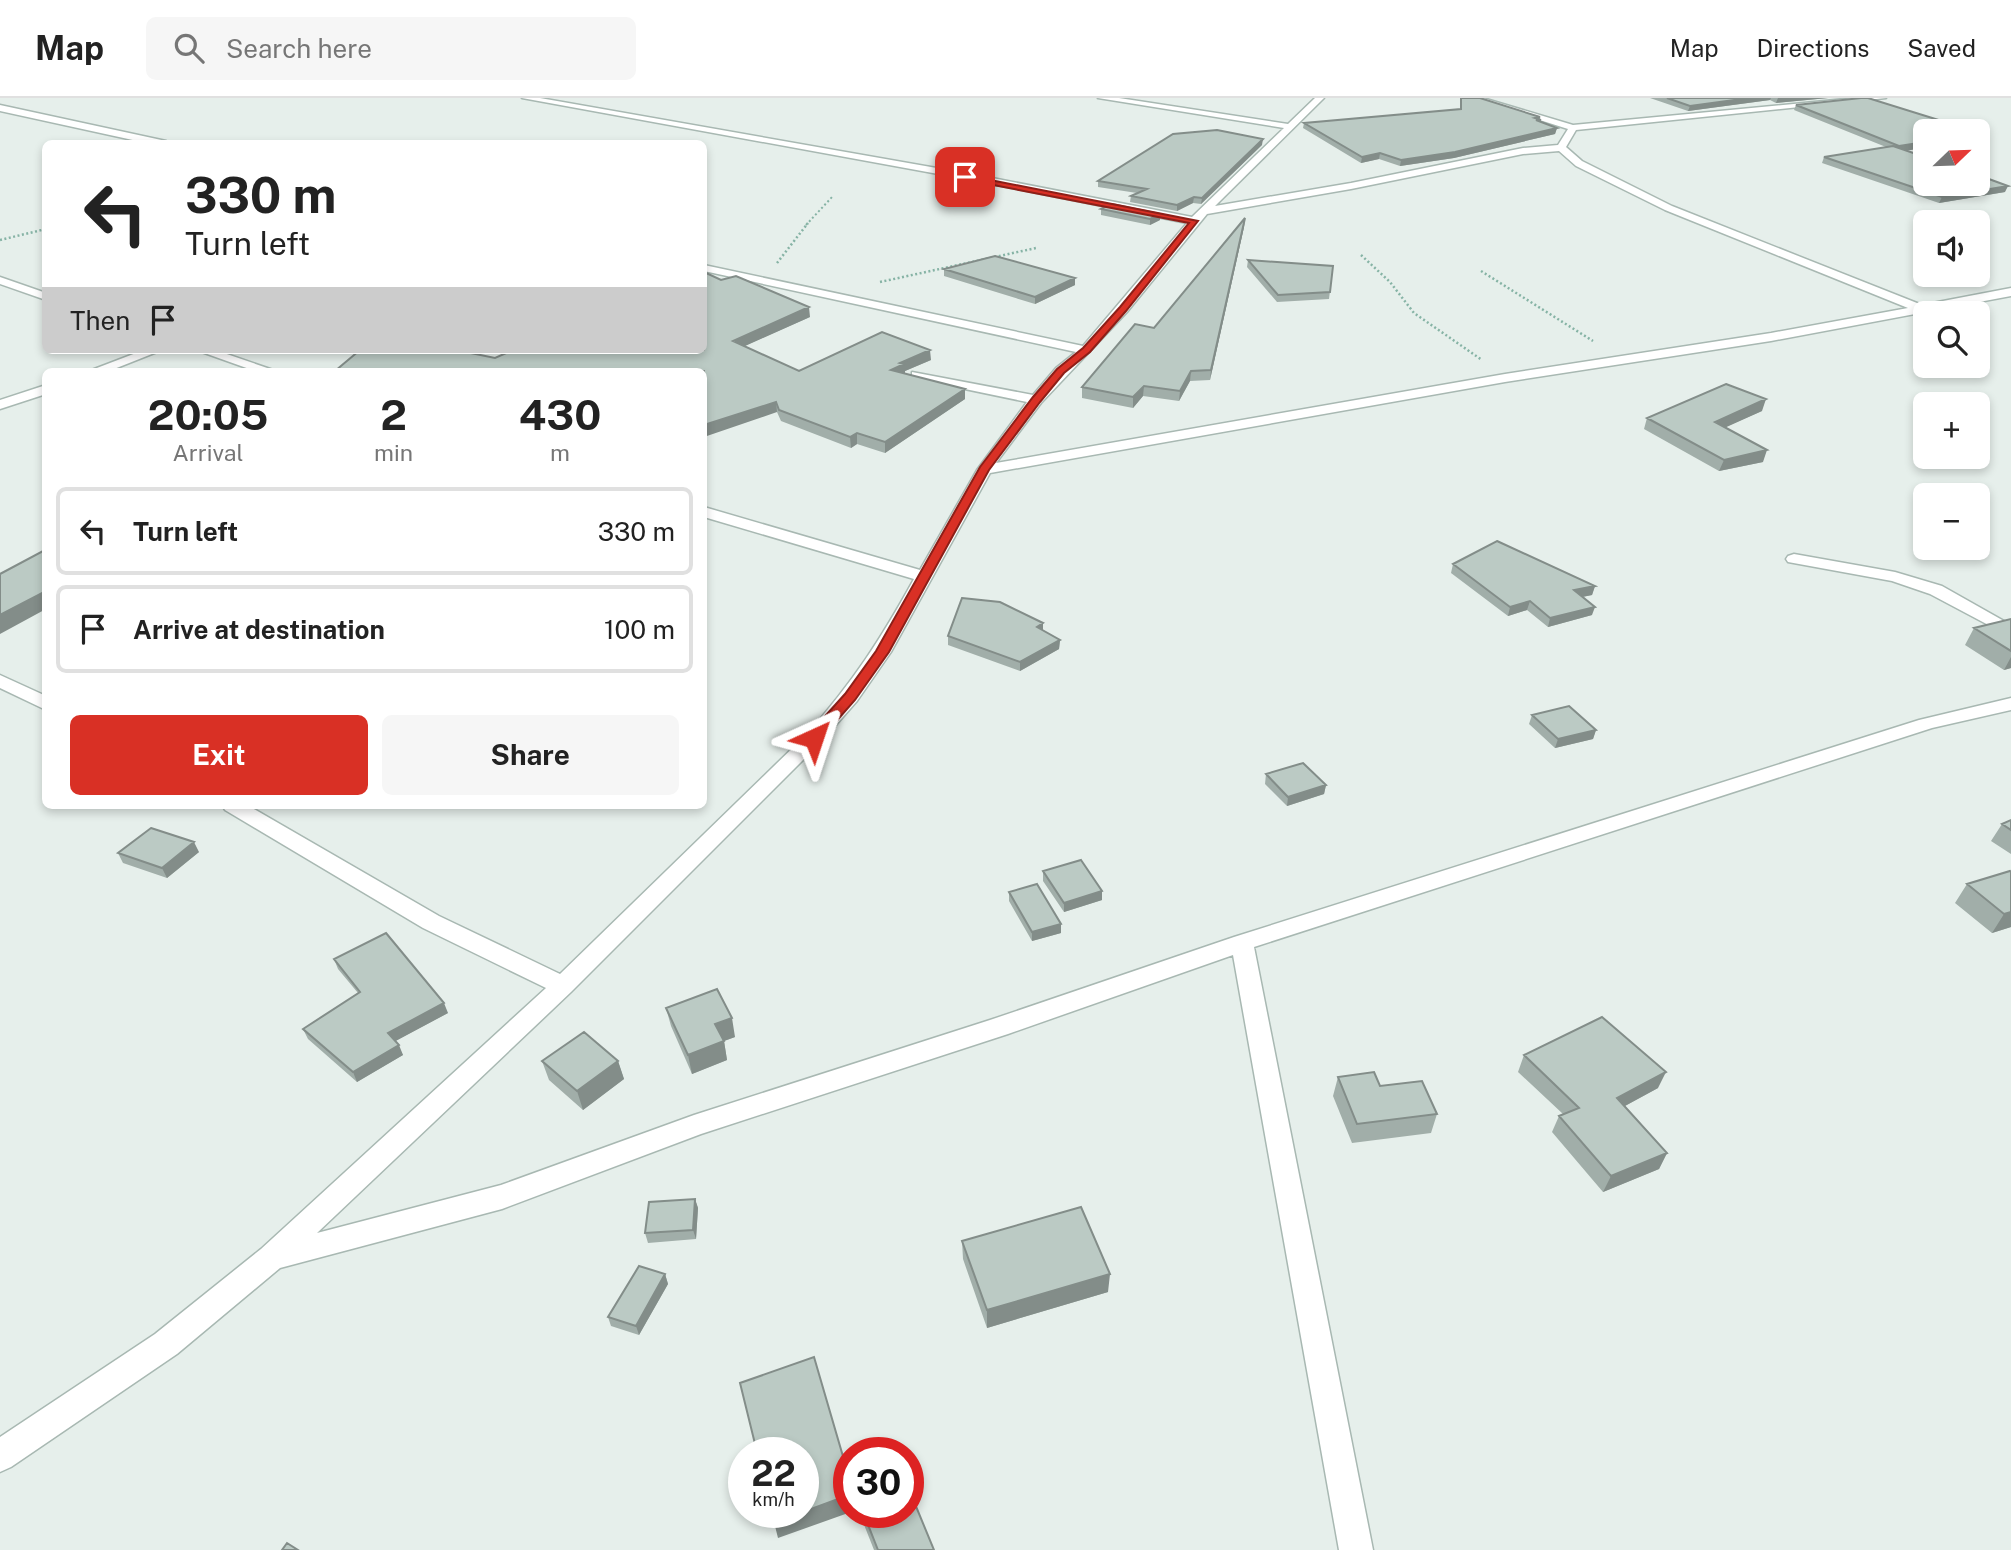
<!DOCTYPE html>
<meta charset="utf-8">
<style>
:root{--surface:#fff;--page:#f6f6f6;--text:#222;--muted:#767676;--line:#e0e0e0;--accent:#d93025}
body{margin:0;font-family:"Public Sans",sans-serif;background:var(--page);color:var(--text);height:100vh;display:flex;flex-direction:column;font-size:26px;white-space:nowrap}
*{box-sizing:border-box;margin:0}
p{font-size:23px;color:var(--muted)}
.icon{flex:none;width:38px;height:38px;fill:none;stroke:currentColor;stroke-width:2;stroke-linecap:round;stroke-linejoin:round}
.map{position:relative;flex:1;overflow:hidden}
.drawer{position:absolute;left:42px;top:270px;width:665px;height:441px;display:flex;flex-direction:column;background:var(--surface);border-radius:10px;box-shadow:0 4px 10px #0003}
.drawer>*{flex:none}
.banner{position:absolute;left:42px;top:42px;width:665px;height:214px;border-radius:10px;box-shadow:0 4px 10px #0003;background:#fff;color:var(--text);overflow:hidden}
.needle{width:46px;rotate:67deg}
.buttons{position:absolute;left:1913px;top:21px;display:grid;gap:14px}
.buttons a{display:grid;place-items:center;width:77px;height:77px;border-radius:10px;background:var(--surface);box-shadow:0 4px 10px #0003;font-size:35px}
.speed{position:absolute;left:728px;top:1339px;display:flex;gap:14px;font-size:35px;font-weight:700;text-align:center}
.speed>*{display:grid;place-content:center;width:91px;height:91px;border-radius:50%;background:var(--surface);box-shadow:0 4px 10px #0003;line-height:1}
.speed small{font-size:18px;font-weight:400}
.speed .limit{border:10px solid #d22;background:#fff;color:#111}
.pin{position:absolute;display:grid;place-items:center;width:60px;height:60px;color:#fff;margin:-30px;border-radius:14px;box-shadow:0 4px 10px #0006}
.me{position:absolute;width:77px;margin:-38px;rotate:42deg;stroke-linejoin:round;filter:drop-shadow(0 0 5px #0008)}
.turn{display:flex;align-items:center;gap:24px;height:147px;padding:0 28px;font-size:32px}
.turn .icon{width:91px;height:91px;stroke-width:2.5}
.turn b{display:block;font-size:49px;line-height:60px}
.then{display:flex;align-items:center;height:66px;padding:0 28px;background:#0003;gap:14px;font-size:26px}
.eta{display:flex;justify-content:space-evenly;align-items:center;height:119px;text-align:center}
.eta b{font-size:42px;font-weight:700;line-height:49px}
.action{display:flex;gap:14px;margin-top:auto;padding:14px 28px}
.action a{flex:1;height:80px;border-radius:10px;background:var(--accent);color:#fff;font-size:28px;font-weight:700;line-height:80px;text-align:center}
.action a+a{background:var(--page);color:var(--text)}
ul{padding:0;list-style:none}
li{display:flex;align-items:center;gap:21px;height:88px;margin:0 14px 10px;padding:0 14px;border:4px solid var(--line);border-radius:10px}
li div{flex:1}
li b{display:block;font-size:26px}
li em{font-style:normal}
header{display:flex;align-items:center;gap:42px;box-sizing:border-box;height:98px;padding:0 35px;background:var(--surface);border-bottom:2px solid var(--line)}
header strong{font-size:33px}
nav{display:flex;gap:38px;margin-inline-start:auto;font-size:24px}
.search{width:490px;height:63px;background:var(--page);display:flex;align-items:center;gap:18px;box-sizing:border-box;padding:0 24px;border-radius:10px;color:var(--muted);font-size:26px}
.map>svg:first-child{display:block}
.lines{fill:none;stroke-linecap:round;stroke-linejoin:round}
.minor-casing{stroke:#a8b8b2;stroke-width:3}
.path-far1{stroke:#86b3a5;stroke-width:2;stroke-dasharray:2 2.5;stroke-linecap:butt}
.path{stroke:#86b3a5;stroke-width:2.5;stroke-dasharray:2 2.5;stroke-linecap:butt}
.minor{fill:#fff;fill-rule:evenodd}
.wall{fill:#a1aea9}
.shaded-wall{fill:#838d89}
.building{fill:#bbcac4;stroke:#838d89;stroke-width:2}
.route{fill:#d93025;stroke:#8d1f18;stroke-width:2}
</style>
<header>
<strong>Map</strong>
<div class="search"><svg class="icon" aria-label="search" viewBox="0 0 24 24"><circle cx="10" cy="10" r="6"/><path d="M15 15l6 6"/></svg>Search here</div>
<nav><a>Map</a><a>Directions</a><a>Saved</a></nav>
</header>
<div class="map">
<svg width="2011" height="1452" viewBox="0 0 2011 1452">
<rect width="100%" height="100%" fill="#e6efeb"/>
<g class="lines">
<defs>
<path id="minor" d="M522 0H540L982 78 1192 119 1284 30 1098 0H1119L1288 26 1315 0H1324L1215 108 1351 85 1523 50 1558 47 1568 31 1470 0H1483L1573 27 1856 0H1886L1576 32 1566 49 1582 63 1672 108 1922 207 2011 190V198L1771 243 1505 284 990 375 891 554 857 603 821 644 571 894 317 1135 501 1087 694 1017 990 922 1234 839 1919 622 2011 600V612L1932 630 1254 849 1373 1452H1339L1233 857 1008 936 701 1036 502 1111 280 1170 177 1256 11 1369 0 1374V1339L155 1236 261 1151 546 890 423 830 225 712 222 707H247L439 818 560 876 807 636C853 584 881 541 914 481L704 419V409L920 472 977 372 1027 304 912 280V274L1033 297 1056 270 1076 254 704 173V167L1083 248 1187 125 982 84ZM1559 53 1576 68 1665 112 1908 210 1771 235 1505 276 996 365 1041 305 1127 214 1207 116 1351 91 1523 56Z
M0 7 166 43 170 46H151L0 13Z
M0 179 46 195V202L0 186Z
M144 252H162L109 273H89Z
M196 252H215L276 273H255Z
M46 287V296L0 311V302Z
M1794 456 1895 474 1942 488 2011 527V539L1930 496 1892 483 1788 464 1786 461 1788 458Z
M0 577 46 598V612L0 590Z"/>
</defs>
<!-- minor casing -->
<use href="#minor" class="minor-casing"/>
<!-- path-far1 -->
<path class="path-far1" d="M806 127 833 98"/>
<!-- path -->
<path class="path" d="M0 142 46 131
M1361 157 1390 184 1414 215 1482 262
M777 165 808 125
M1481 173 1593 243
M880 184 1036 150"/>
<!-- minor -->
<use href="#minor" class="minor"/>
</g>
<!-- wall -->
<path class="wall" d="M1460 0H1480L1540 19V24L1557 30 1555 36 1454 60 1400 68 1379 61 1361 65 1303 30 1304 25 1460 11Z
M1650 0H1828L1776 5 1770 2 1688 13Z
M1861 0 1905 52 2005 94 1939 105 1822 65 1824 59 1886 49 1794 12 1796 7Z
M1262 47 1201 106 1193 105 1177 113 1130 104 1131 98 1137 95 1098 89V83Z
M1101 111 1160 116V122L1150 127 1101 117Z
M1245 120 1244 129 1210 282 1190 283 1179 303 1143 298 1133 310 1082 300V289L1154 230Z
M1248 162 1333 168 1329 201 1277 204 1247 169Z
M944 171 1075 180V187L1035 206 944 178Z
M810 219 744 248 799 273 931 262 905 273V276L965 291V301L885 355 857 346 851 350 781 323 777 314 495 260Z
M1762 313 1725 329 1763 364 1719 373 1644 331 1647 320Z
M1453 466 1595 488 1592 497 1582 499 1592 517 1548 529 1527 512 1508 518 1451 475Z
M2011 521V570L2004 572 1965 547 1974 530Z
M1043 525V533L1060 542 1059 551 1020 573 948 547V538Z
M1532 617 1596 632 1593 641 1555 650 1529 626Z
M1266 676 1326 687 1324 696 1287 708 1265 686Z
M2011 722V756L1991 743 2002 726Z
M199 754 167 780 123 765 118 755Z
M1043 773 1102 793V802L1064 814 1043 783Z
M2010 773 2011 829 1992 835 1955 805 1967 786Z
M1009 794 1061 826V835L1032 843 1009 803Z
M334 861 448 915 395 943 403 957 357 984 308 941 303 931 358 895 338 871Z
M666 910 735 939 724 943 727 962 692 976 671 928Z
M1524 957 1658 990 1625 1008 1667 1055 1659 1071 1603 1094 1552 1034 1559 1018 1563 1016 1518 974Z
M542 963H618L624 981 583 1012 549 982Z
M1338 979 1380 988 1437 1016 1431 1035 1352 1045 1333 998Z
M695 1101 698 1110 696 1141 648 1145 645 1135Z
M962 1143 1108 1194 987 1230 963 1161Z
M665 1176 668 1186 639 1237 611 1228 608 1219Z
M859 1414H908L934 1452H874Z"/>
<!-- shaded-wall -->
<path class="shaded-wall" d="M1749 0H1771L1770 2 1688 13 1690 8Z
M1778 0H1828L1776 5Z
M1557 30 1555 36 1454 60 1400 68 1401 62Z
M1983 36 1980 42H1978V37Z
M1263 41 1262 47 1201 106 1202 100Z
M1925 44V50L1897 54 1899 48Z
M1380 55 1379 61 1361 65 1362 59Z
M2008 88 2005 94 1939 105 1942 99Z
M1194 99 1193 105 1177 113V107Z
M1160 116V122L1150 127V121Z
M1245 120 1244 129 1210 282 1211 272Z
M1075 180V187L1035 206V199Z
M809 209 810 219 734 253 733 243Z
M930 252 931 262 905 273V277L891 272 900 265Z
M1191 273 1190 283 1179 303 1180 293Z
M1144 288 1143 298 1133 310V299Z
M965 291V301L885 355V344Z
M1766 301 1762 313 1711 336 1715 324Z
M776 304 777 314 704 339V327Z
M857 335V346L851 350 850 339Z
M1767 352 1763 364 1719 373 1724 362Z
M1595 488 1592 497 1572 501 1574 492Z
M42 495 46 501V511L0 536V517Z
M1530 503 1527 512 1508 518 1510 509Z
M1595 509 1592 517 1548 529 1550 520Z
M1043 525V534L1037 529Z
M1060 542 1059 551 1020 573V564Z
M2011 559V570L2004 572Z
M1596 632 1593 641 1555 650 1558 641Z
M1326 687 1324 696 1287 708 1288 699Z
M194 744 199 754 167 780 162 770Z
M1102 793V802L1064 814V805Z
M2011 814V829L1992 835 2004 816Z
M1061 826V835L1032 843V834Z
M444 905 448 915 392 945 388 935Z
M732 920 735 939 724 943 727 962 692 976 688 957 715 926Z
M399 947 403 957 357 984 353 974Z
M618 963 624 981 583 1012 577 993Z
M1666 974 1658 990 1610 1016 1617 1000Z
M1667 1055 1659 1071 1603 1094 1611 1078Z
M695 1101 698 1110 696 1141 693 1132Z
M665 1176 668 1186 639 1237 636 1228Z
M1110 1176 1108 1194 987 1230V1212Z
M849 1397V1414H851L778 1440 774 1424Z"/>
<!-- building -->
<path class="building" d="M1461 0H1480L1540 19 1535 20 1541 22H1536L1557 30 1455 54 1401 62 1380 55 1362 59 1304 25 1461 11Z
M1667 0H1749L1690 8Z
M1861 0H1868L1974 33H1925V44L1899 48 1796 7Z
M1217 32 1263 41 1202 100 1194 99 1177 107 1131 98 1147 91 1098 83 1173 36Z
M1893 48 1925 59V86H1978V77L2008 88 1942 99 1824 59Z
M1112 106 1160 116 1150 121 1101 111Z
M1245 120 1211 272 1191 273 1180 293 1144 288 1133 299 1082 289 1135 226 1154 230Z
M995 158 1075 180 1035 199 944 171Z
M1248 162 1333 168 1330 194 1278 197Z
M704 174 721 182 736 178 809 209 733 243 799 273 882 234 930 252 900 265 904 266 891 272 965 291 885 344 857 335 850 339 779 312 776 304 704 327V273H335L360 252H456L495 260 513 252H704Z
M1726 286 1766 301 1715 324 1767 352 1724 362 1647 320Z
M1497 443 1595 488 1574 492 1595 509 1550 520 1530 503 1510 509 1453 466Z
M43 453H46V496L42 495 0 517V476Z
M962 500 1000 504 1043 525 1037 529 1060 542 1020 564 948 538Z
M2011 521V553L1974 530Z
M1569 608 1596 632 1558 641 1532 617Z
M1303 665 1326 687 1288 699 1266 676Z
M2011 722V732L2002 726Z
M151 730 194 744 162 770 118 755Z
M1081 762 1102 793 1064 805 1043 773Z
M2010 773 2011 774V814L2004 816 1967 786Z
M1037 786 1061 826 1032 834 1009 794Z
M386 835 444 905 388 935 399 947 353 974 303 931 360 894 334 861Z
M717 891 732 920 715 926 724 943 688 957 666 910Z
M1602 919 1666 974 1617 1000 1667 1055 1611 1078 1559 1018 1579 1010 1524 957Z
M584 934 618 963 577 993 542 963Z
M1374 974 1380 988 1422 983 1437 1016 1357 1026 1338 979Z
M695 1101 693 1132 645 1135 649 1104Z
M1081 1109 1110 1176 987 1212 962 1143Z
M639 1168 665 1176 636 1228 608 1219Z
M814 1259 849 1379V1397L803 1414V1354H757L740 1285Z
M908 1389 934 1452H878L863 1414H908Z
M771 1414H802L774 1424Z
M287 1445 298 1452H282Z"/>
<!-- route -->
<path class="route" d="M965 77 1198 123 1126 213 1090 254 1064 275 1040 304 989 372 889 554 855 602 819 643H808L806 640 808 637 845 596 876 553 980 369 1033 299 1057 271 1083 250 1120 209 1189 125 962 81Z"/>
</svg>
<div class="buttons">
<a><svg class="needle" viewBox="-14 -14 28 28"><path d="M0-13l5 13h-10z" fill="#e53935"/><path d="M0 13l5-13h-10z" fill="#767676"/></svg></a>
<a><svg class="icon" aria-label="sound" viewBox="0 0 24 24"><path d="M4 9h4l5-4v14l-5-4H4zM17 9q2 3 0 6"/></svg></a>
<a><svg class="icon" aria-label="search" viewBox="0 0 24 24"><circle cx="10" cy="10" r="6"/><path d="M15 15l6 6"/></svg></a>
<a>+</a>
<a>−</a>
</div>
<div class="speed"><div>22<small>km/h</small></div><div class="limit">30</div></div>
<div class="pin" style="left:965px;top:79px;background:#d93025"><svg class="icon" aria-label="arrive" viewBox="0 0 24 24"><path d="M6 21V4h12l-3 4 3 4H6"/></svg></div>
<svg class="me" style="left:814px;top:640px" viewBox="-20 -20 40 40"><path d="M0-17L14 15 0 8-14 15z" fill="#d93025" stroke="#fff" stroke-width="4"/></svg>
<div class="banner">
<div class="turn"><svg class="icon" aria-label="left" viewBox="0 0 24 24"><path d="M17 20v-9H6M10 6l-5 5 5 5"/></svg><div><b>330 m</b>Turn left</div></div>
<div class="then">Then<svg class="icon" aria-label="arrive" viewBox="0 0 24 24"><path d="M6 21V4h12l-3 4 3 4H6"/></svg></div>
</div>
<section class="drawer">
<div class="eta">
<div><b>20:05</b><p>Arrival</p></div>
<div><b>2</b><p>min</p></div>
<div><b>430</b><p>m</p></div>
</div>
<ul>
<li><svg class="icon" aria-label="left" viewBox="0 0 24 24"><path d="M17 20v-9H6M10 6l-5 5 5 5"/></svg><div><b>Turn left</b></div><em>330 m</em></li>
<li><svg class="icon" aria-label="arrive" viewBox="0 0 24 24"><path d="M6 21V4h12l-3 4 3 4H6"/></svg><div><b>Arrive at destination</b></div><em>100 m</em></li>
</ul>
<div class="action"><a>Exit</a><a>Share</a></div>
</section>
</div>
